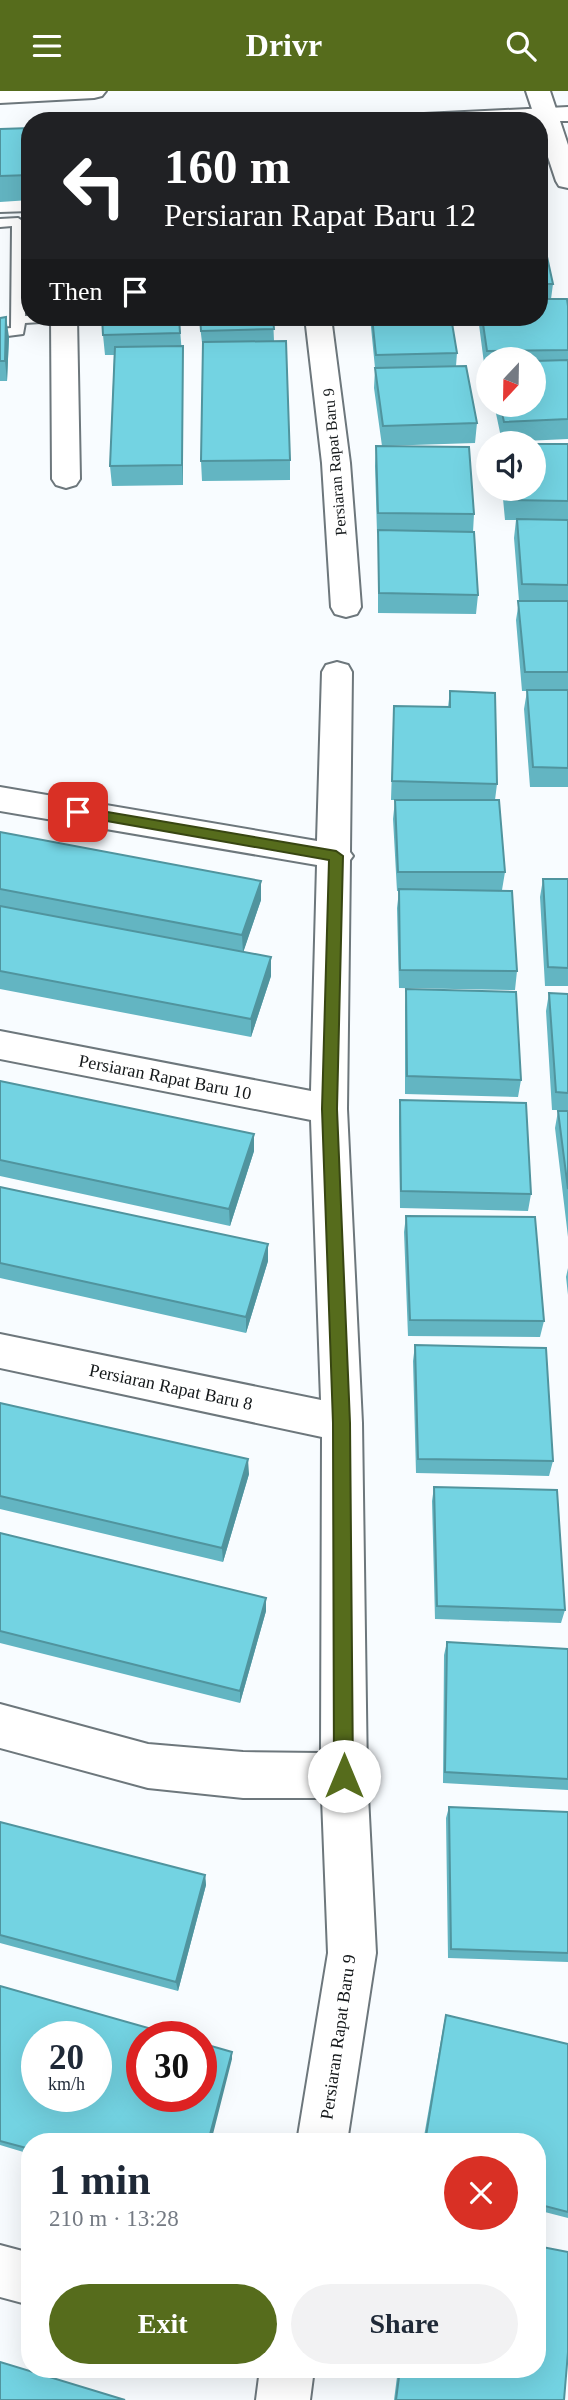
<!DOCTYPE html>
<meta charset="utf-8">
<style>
:root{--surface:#fff;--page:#f2f2f3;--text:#1f2937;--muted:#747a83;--accent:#566c1c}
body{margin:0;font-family:"Times New Roman",serif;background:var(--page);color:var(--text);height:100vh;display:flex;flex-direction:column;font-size:26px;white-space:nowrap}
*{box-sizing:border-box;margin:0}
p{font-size:23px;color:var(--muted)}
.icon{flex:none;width:38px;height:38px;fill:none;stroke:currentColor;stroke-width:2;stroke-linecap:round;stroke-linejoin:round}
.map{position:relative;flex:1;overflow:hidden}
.drawer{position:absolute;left:21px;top:2042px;width:525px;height:245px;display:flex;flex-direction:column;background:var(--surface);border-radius:28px;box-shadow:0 7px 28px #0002}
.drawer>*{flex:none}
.guide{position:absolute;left:21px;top:21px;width:527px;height:214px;border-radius:28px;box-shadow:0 7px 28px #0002;background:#202124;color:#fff;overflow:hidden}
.needle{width:46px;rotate:202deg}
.tools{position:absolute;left:476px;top:256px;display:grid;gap:14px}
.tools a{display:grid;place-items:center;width:70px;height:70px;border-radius:50%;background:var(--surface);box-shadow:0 7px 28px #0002;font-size:35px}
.speed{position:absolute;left:21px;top:1930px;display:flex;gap:14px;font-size:35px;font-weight:700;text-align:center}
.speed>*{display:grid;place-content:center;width:91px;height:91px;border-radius:50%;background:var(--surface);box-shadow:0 7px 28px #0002;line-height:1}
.speed small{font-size:18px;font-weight:400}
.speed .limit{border:10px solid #d22;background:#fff;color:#111}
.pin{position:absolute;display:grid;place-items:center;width:60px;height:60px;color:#fff;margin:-30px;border-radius:14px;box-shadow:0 4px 10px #0006}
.me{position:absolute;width:77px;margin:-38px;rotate:0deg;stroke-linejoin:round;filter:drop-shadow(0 0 5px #0008)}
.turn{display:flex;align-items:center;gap:24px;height:147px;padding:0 28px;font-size:32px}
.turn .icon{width:91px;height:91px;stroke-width:2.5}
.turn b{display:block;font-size:49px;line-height:60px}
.then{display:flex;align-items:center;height:66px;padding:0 28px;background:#0003;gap:14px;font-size:26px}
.round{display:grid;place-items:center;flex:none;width:74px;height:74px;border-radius:37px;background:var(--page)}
.summary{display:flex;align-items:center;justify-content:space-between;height:119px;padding:0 28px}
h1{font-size:42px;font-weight:700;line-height:52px}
.primary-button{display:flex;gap:14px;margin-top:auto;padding:14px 28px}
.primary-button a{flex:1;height:80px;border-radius:42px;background:var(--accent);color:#fff;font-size:28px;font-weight:700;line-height:80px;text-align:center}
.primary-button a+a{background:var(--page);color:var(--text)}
header{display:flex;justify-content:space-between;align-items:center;height:91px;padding:0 28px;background:var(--accent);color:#fff;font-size:32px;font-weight:700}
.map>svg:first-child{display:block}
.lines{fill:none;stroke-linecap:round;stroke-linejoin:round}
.service-casing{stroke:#6d777c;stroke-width:4}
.minor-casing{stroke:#6d777c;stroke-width:4}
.tertiary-casing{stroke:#6d777c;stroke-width:4}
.service{fill:#fff;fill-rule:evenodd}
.minor{fill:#fff;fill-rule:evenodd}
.tertiary{fill:#fff;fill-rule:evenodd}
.wall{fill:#63b5c2}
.shaded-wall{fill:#50949e}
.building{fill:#73d3e2;stroke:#50949e;stroke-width:2;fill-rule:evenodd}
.route{fill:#566c1c;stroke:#384612;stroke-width:2}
.labels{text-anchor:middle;stroke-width:5;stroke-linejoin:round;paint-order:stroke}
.far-street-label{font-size:16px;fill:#131719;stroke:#fff}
.street-label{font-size:18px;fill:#131719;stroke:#fff}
</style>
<header><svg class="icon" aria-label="menu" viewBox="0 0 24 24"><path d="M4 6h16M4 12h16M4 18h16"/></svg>Drivr<svg class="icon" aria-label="search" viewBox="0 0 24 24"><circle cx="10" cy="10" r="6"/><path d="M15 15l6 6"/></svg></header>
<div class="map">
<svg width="568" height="2309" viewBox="0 0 568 2309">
<rect width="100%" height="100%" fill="#f8fcff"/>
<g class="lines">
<defs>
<path id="service" d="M18 127 24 131 25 225 65 226 58 230 25 232 23 243 0 246V238L11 237 12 135 0 136V128Z"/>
<path id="minor" d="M568 16V30H412L416 25 424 23Z
M30 106V120L0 121V107Z
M51 226H77L80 388 76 394 66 397 56 394 52 388Z
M305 226H331L350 372 361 516 357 523 346 526 335 523 331 516 322 372Z
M337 571 348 574 352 581 350 761 353 765 350 769 347 1018 362 1332 367 1685 376 1862 347 2051H297L328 1862 322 1707H243L148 1697 0 1657V1613L148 1653 243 1661 321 1662 322 1346 0 1277V1243L321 1309 311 1029 0 968V940L311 1000 317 774 0 720V696L317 750 322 581 326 574Z
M0 2154 30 2162V2214L0 2206Z
M260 2278H314L310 2309H256Z"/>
<path id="tertiary" d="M0 0H106L102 5 94 7 0 12Z
M526 0H550L568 54V97L559 95 556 90 539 39V30H536Z"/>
</defs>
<!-- service casing -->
<use href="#service" class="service-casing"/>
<!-- minor casing -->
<use href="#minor" class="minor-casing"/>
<!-- tertiary casing -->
<use href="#tertiary" class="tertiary-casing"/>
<!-- service -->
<use href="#service" class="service"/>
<!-- minor -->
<use href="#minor" class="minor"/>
<!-- tertiary -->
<use href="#tertiary" class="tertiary"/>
</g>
<!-- wall -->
<path class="wall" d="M30 37V109L0 111V38Z
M539 143 553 193 551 208 568 215V348L502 351 494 313H534V268H488V280H485L478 226H539Z
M179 226 183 275V394L112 395 110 375 114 264H105L103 244Z
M199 226H273L274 250 290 369V389L202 390 201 370 203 260Z
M370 226H451L457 262 456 275 477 332 475 352 382 355 374 297 375 277Z
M0 227 9 246 7 290H0Z
M568 353V696H530L524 618 527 600H522L516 529 519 510 514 447 516 429H505L502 397H534Z
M376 355 474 423 473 441 478 504 476 523 378 522V442H377L375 375Z
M450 600 497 693 495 709 505 781 502 799 517 880 515 899 399 897 397 817 399 800H397L393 728 395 709H408H391L394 615 448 616Z
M0 741 261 809 243 861 271 866V885L251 946 0 898Z
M543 788H568V895H545L540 806Z
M406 898 521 989 518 1006 405 1003V916Z
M549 902 568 903V1019H552L546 920Z
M0 990 254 1043V1060L230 1135 0 1085Z
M400 1009 531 1103 528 1120 400 1117 399 1027Z
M558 1020H568V1146L555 1037Z
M0 1096 268 1170 246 1242 0 1187Z
M406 1125 544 1230 540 1246 408 1245 404 1141Z
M568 1177V1204L566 1186Z
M415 1254 553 1370 549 1385 416 1382 413 1270Z
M0 1312 249 1383 223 1471 0 1418Z
M434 1396 565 1519 561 1532 435 1528 432 1410Z
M0 1442 266 1520 240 1612 0 1552Z
M447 1551 568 1558V1699L443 1692 444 1564Z
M449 1716 568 1721V1871L448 1867 446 1727Z
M0 1731 205 1784 206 1794 178 1900 0 1852Z
M0 1895 232 1961V1968L30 2051V2063L0 2054Z
M446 1924 568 1953V2127L537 2119V2051H423L444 1932Z
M398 2278H537L564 2309H394Z"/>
<!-- shaded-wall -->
<path class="shaded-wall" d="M6 226 9 246 7 290 5 270Z
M183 255V394L182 374Z
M261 790V809L243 862 242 844Z
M271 866V885L251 946V928Z
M254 1043V1060L230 1135 229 1118Z
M268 1153V1170L246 1242V1226Z
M248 1368 249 1383 223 1471 222 1457Z
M266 1507V1520L240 1612V1600Z
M205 1784 206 1794 178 1900 176 1891Z
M232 1961V1968L211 2051H208Z"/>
<!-- building -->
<path class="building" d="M30 37V84L0 85V38Z
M539 143H542L553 193H539Z
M539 208H567L568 215V259L487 260 482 226H539Z
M6 226 5 270H0V227Z
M102 226H179L180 242 103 244Z
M200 226H273L274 238 201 240Z
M372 226H451L457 262 376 264Z
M286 250 290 369 201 370 203 251Z
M183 255 182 374 110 375 115 256Z
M568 269V328L504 331 500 313H534V270Z
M466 275 477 332 383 335 375 277Z
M534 353H568V410L507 409 506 397H534Z
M376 355 469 356 474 423 378 422Z
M517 428 568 429V494L522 493Z
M378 439 474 441 478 504 379 502Z
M518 510H568V581H525Z
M527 599H568V677L533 676Z
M450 600 495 602 497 693 392 690 394 615 450 616Z
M395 709H499L505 781H398Z
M0 741 261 790 242 844 0 798Z
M543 788H568V877L548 876Z
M399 798 512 800 517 880 400 879Z
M0 815 271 866 251 928 0 880Z
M406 898 516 901 521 989 407 985Z
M549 902 568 903V1002L556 1001Z
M0 990 254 1043 229 1118 0 1069Z
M400 1009 526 1012 531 1103 401 1100Z
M558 1020H568V1098Z
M0 1096 268 1153 246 1226 0 1172Z
M406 1125 535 1126 544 1230 410 1229Z
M415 1254 546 1257 553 1370 418 1368Z
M0 1312 248 1368 222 1457 0 1405Z
M434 1396 557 1399 565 1519 437 1515Z
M0 1442 266 1507 240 1600 0 1540Z
M447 1551 568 1558V1688L445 1681Z
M449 1716 568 1721V1862L451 1858Z
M0 1731 205 1784 176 1891 0 1844Z
M0 1895 180 1946H142V2006H201V1952L232 1961 208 2051H30V2058L0 2050ZM37 1946H96V2006H37Z
M446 1924 568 1953V2121L537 2113V2051H425Z
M537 2155 568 2161V2261L564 2309H396L400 2278H537Z
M0 2271 125 2309H0Z"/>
<!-- route -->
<path class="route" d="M78 716 336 760 343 765 337 1018 350 1332 353 1685 350 1692 344 1694 337 1692 334 1685 333 1332 322 1018 329 769 73 724 71 721Z"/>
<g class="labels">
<!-- far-street labels -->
<g class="far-street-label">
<text transform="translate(334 371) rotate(-95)" y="6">Persiaran Rapat Baru 9</text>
</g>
<!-- street labels -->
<g class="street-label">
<text transform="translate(165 986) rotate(11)" y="6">Persiaran Rapat Baru 10</text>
<text transform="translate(171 1296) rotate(12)" y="6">Persiaran Rapat Baru 8</text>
<text transform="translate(338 1946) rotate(-82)" y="6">Persiaran Rapat Baru 9</text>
</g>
</g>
</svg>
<div class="tools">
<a><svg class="needle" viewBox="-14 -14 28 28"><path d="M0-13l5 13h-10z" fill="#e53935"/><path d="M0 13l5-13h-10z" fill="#747a83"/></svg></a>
<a><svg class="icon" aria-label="sound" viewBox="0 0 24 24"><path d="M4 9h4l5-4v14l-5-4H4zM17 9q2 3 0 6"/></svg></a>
</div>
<div class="speed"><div>20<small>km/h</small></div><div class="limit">30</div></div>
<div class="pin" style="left:78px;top:721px;background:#d93025"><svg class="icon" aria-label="arrive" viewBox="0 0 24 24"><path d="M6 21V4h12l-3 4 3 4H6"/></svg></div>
<svg class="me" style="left:344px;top:1685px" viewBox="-20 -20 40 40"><circle r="19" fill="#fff"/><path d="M0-13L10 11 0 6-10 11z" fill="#566c1c"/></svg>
<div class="guide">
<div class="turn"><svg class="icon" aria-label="left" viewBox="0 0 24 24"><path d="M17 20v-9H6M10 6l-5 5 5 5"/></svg><div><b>160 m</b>Persiaran Rapat Baru 12</div></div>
<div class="then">Then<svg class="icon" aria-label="arrive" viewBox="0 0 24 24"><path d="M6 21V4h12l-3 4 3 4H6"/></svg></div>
</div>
<section class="drawer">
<div class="summary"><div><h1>1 min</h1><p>210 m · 13:28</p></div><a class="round" style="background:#d93025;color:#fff"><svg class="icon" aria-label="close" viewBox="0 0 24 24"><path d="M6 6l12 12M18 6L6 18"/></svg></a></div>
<div class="primary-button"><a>Exit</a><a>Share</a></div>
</section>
</div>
